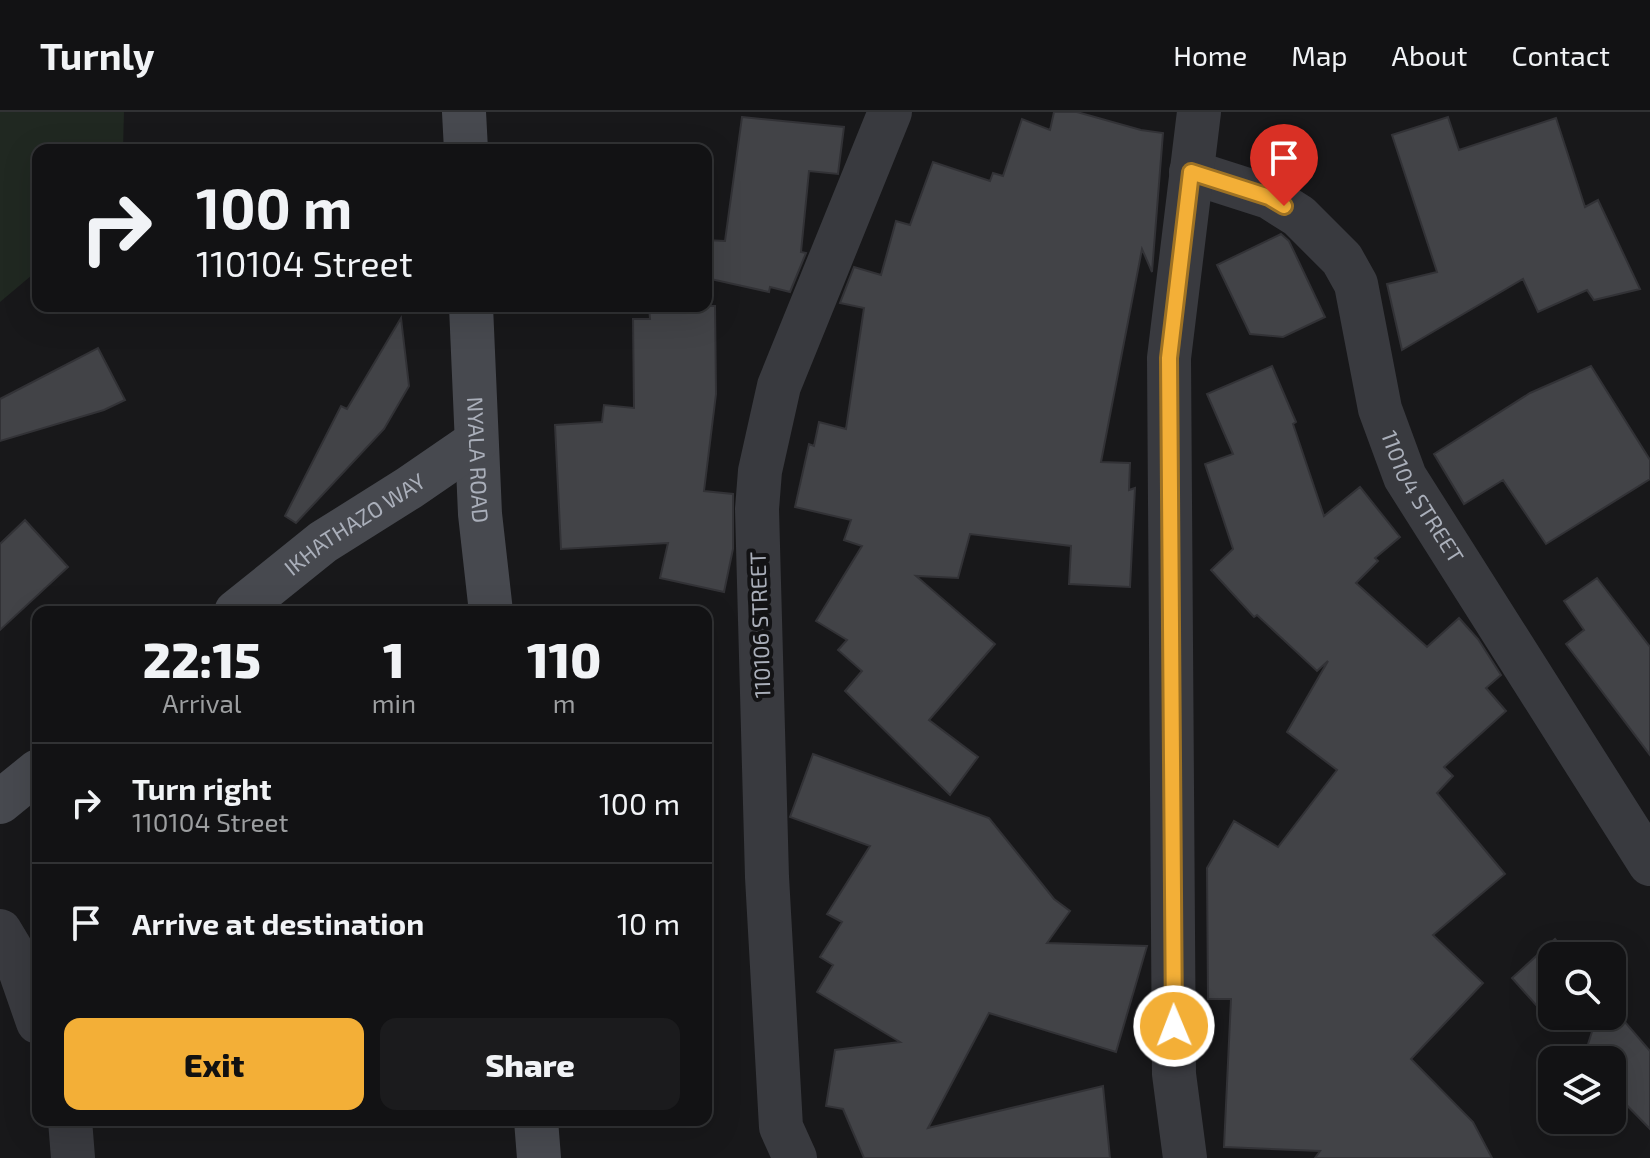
<!DOCTYPE html>
<style>
:root{--surface:#121214;--page:#1b1b1d;--text:#f1f3f6;--muted:#9c9ea0;--line:#313234;--accent:#f3af37}
body{margin:0;font-family:"Exo 2",sans-serif;background:var(--page);color:var(--text);height:100vh;display:flex;flex-direction:column;font-size:30px;white-space:nowrap}
*{box-sizing:border-box;margin:0}
p{font-size:26px;color:var(--muted)}
.icon{flex:none;width:44px;height:44px;fill:none;stroke:currentColor;stroke-width:2;stroke-linecap:round;stroke-linejoin:round}
.map{position:relative;flex:1;overflow:hidden}
.side{position:absolute;left:32px;top:494px;width:680px;height:520px;display:flex;flex-direction:column;background:var(--surface);border-radius:16px;box-shadow:0 8px 32px #0002,0 0 0 2px var(--line)}
.side>*{flex:none}
.hud{position:absolute;left:32px;top:32px;width:680px;height:168px;border-radius:16px;box-shadow:0 8px 32px #0002,0 0 0 2px var(--line);background:#121214;color:var(--text);overflow:hidden}
.buttons{position:absolute;left:1538px;top:830px;display:grid;gap:16px}
.buttons a{display:grid;place-items:center;width:88px;height:88px;border-radius:16px;background:var(--surface);box-shadow:0 8px 32px #0002,0 0 0 2px var(--line);font-size:40px}
.pin{position:absolute;display:grid;place-items:center;width:68px;height:68px;color:#fff;margin:-82px -34px;border-radius:50% 50% 50% 0;rotate:-45deg;box-shadow:0 0 8px #0007}
.pin .icon{rotate:45deg}
.me{position:absolute;width:88px;margin:-44px;rotate:359deg;stroke-linejoin:round;filter:drop-shadow(0 0 6px #0008)}
.turn{display:flex;align-items:center;gap:28px;height:168px;padding:0 32px;font-size:36px}
.turn .icon{width:104px;height:104px;stroke-width:2.5}
.turn b{display:block;font-size:56px;line-height:68px}
.eta{display:flex;justify-content:space-evenly;align-items:center;height:136px;text-align:center}
.eta b{font-size:48px;font-weight:800;line-height:56px}
.cta{display:flex;gap:16px;margin-top:auto;padding:16px 32px}
.cta a{flex:1;height:92px;border-radius:16px;background:var(--accent);color:#111;font-size:32px;font-weight:800;line-height:92px;text-align:center}
.cta a+a{background:var(--page);color:var(--text)}
ul{padding:0;list-style:none}
li{display:flex;align-items:center;gap:24px;height:120px;padding:0 32px;border-top:2px solid var(--line)}
li div{flex:1}
li b{display:block;font-size:30px}
li em{font-style:normal}
header{display:flex;align-items:center;gap:48px;box-sizing:border-box;height:112px;padding:0 40px;background:var(--surface);border-bottom:2px solid var(--line)}
header strong{font-size:38px}
nav{display:flex;gap:44px;margin-inline-start:auto;font-size:28px}
.map>svg:first-child{display:block}
.green{fill:#202821}
.building{fill:#424347;stroke:#323236;stroke-width:2}
.lines{fill:none;stroke-linecap:round;stroke-linejoin:round}
.street{stroke:#393a3f;stroke-width:44}
.secondary{stroke:#47494f;stroke-width:44}
.route-casing{stroke:#9e7224;stroke-width:20}
.route{stroke:#f3af37;stroke-width:14}
.labels{text-anchor:middle;stroke-width:8;stroke-linejoin:round;paint-order:stroke}
.street-label{font-size:22px;fill:#aaafba;stroke:#131315}
</style>
<header>
<strong>Turnly</strong>
<nav><a>Home</a><a>Map</a><a>About</a><a>Contact</a></nav>
</header>
<div class="map">
<svg width="1650" height="1046" viewBox="0 0 1650 1046">
<rect width="100%" height="100%" fill="#18181a"/>
<!-- green -->
<path class="green" d="M0 0H124L123 38H38V158L0 190Z"/>
<!-- building -->
<path class="building" d="M1054 0H1077L1141 18 1163 21 1152 160 1142 137 1101 350 1130 351 1129 378 1135 376 1130 475 1069 472 1071 434 970 422 958 466 916 464 995 532 929 608 978 645 950 683 845 579 862 559 838 538 847 528 816 509 862 434 844 428 851 408 795 395 809 332 814 334 819 310 846 317 864 196 840 191 854 155 881 163 896 109 910 113 933 50 990 69 993 61 1003 64 1022 7 1050 18Z
M742 5 844 15 838 62 809 59 801 140 806 141 790 180 770 175 769 180 706 166V128L725 129Z
M1448 5 1459 38 1556 6 1585 95 1598 88 1640 177 1594 188 1587 178 1538 200 1523 167 1402 238 1387 172 1437 160 1392 23Z
M1281 122 1289 129 1325 205 1283 225 1250 222 1217 153Z
M649 194H715L716 282 704 379 733 382V437L724 480 660 466 668 431 561 437 555 313 602 310 604 293 634 296 633 207H650Z
M401 206 409 274 384 317 296 411 285 404 341 294 347 297Z
M98 236 125 288 104 298 0 329V287Z
M1272 254 1296 310 1293 312 1324 404 1360 375 1400 425 1375 446 1378 449 1356 471 1427 535 1459 506 1478 527 1501 563 1486 576 1506 599 1444 655 1453 664 1437 681 1505 762 1433 823 1483 871 1411 947 1473 1010 1492 1046H1315L1320 1039 1224 1035 1231 887H1208L1207 756 1234 709 1278 735 1337 658 1287 620 1328 549 1317 559 1257 503 1254 505 1211 458 1233 437 1205 352 1233 342 1207 282Z
M1591 254 1650 348V367L1546 432 1503 368 1464 392 1434 342 1530 281Z
M25 408 68 455 0 518V432Z
M1597 466 1650 535V643L1566 532 1584 518 1564 489Z
M813 642 989 706 1054 787 1070 799 1047 831 1147 834 1116 940 989 901 928 1016 1103 974 1110 1046H864L843 997 826 994 835 938 900 930 817 880 833 853 820 845 842 810 827 802 870 734 790 705Z
M1555 827 1569 844H1552V904H1566L1555 914 1512 866Z
M1612 895 1650 939V1017L1612 978V948H1583L1597 904H1612Z"/>
<g class="lines">
<!-- street -->
<g class="street">
<path id="s1" d="M1191 60 1269 85 1299 104 1342 147 1356 172 1380 297 1405 365 1650 752"/>
<path d="M0 819 15 844 38 910"/>
<path d="M70 1008 73 1046"/>
<path d="M795 1046 781 1015 767 765 757 397 760 359 779 274 890 0"/>
<path d="M1185 1046 1174 962 1169 246 1199 0"/>
</g>
<!-- secondary -->
<g class="secondary">
<path d="M464 0 466 38"/>
<path id="s2" d="M471 194 480 402 491 500"/>
<path id="s3" d="M236 500 323 430 409 376 476 330"/>
<path d="M0 690 38 659"/>
<path d="M536 1008 539 1046"/>
</g>
</g>
<g class="lines">
<defs>
<path id="route" d="M1174 914 1169 246 1191 60 1269 85 1284 94"/>
</defs>
<!-- route casing -->
<use href="#route" class="route-casing"/>
<!-- route -->
<use href="#route" class="route"/>
</g>
<g class="labels">
<!-- street labels -->
<g class="street-label">
<text dy="8" stroke="none"><textPath href="#s2" startOffset="154">NYALA ROAD</textPath></text>
<text dy="8" stroke="none"><textPath href="#s1" startOffset="432">110104 STREET</textPath></text>
<text dy="8" stroke="none"><textPath href="#s3" startOffset="148">IKHATHAZO WAY</textPath></text>
<text transform="translate(760 513) rotate(-92)" y="8">110106 STREET</text>
</g>
</g>
</svg>
<div class="buttons">
<a><svg class="icon" aria-label="search" viewBox="0 0 24 24"><circle cx="10" cy="10" r="6"/><path d="M15 15l6 6"/></svg></a>
<a><svg class="icon" aria-label="layers" viewBox="0 0 24 24"><path d="M12 4l9 5-9 5-9-5zM3 14l9 5 9-5"/></svg></a>
</div>
<div class="pin" style="left:1284px;top:94px;background:#d93025"><svg class="icon" aria-label="arrive" viewBox="0 0 24 24"><path d="M6 21V4h12l-3 4 3 4H6"/></svg></div>
<svg class="me" style="left:1174px;top:914px" viewBox="-20 -20 40 40"><circle r="17" fill="#f3af37" stroke="#fff" stroke-width="3"/><path d="M0-11L8 9 0 5-8 9z" fill="#fff"/></svg>
<div class="hud">
<div class="turn"><svg class="icon" aria-label="right" viewBox="0 0 24 24"><path d="M7 20v-9h11M14 6l5 5-5 5"/></svg><div><b>100 m</b>110104 Street</div></div>
</div>
<section class="side">
<div class="eta">
<div><b>22:15</b><p>Arrival</p></div>
<div><b>1</b><p>min</p></div>
<div><b>110</b><p>m</p></div>
</div>
<ul>
<li><svg class="icon" aria-label="right" viewBox="0 0 24 24"><path d="M7 20v-9h11M14 6l5 5-5 5"/></svg><div><b>Turn right</b><p>110104 Street</p></div><em>100 m</em></li>
<li><svg class="icon" aria-label="arrive" viewBox="0 0 24 24"><path d="M6 21V4h12l-3 4 3 4H6"/></svg><div><b>Arrive at destination</b></div><em>10 m</em></li>
</ul>
<div class="cta"><a>Exit</a><a>Share</a></div>
</section>
</div>
